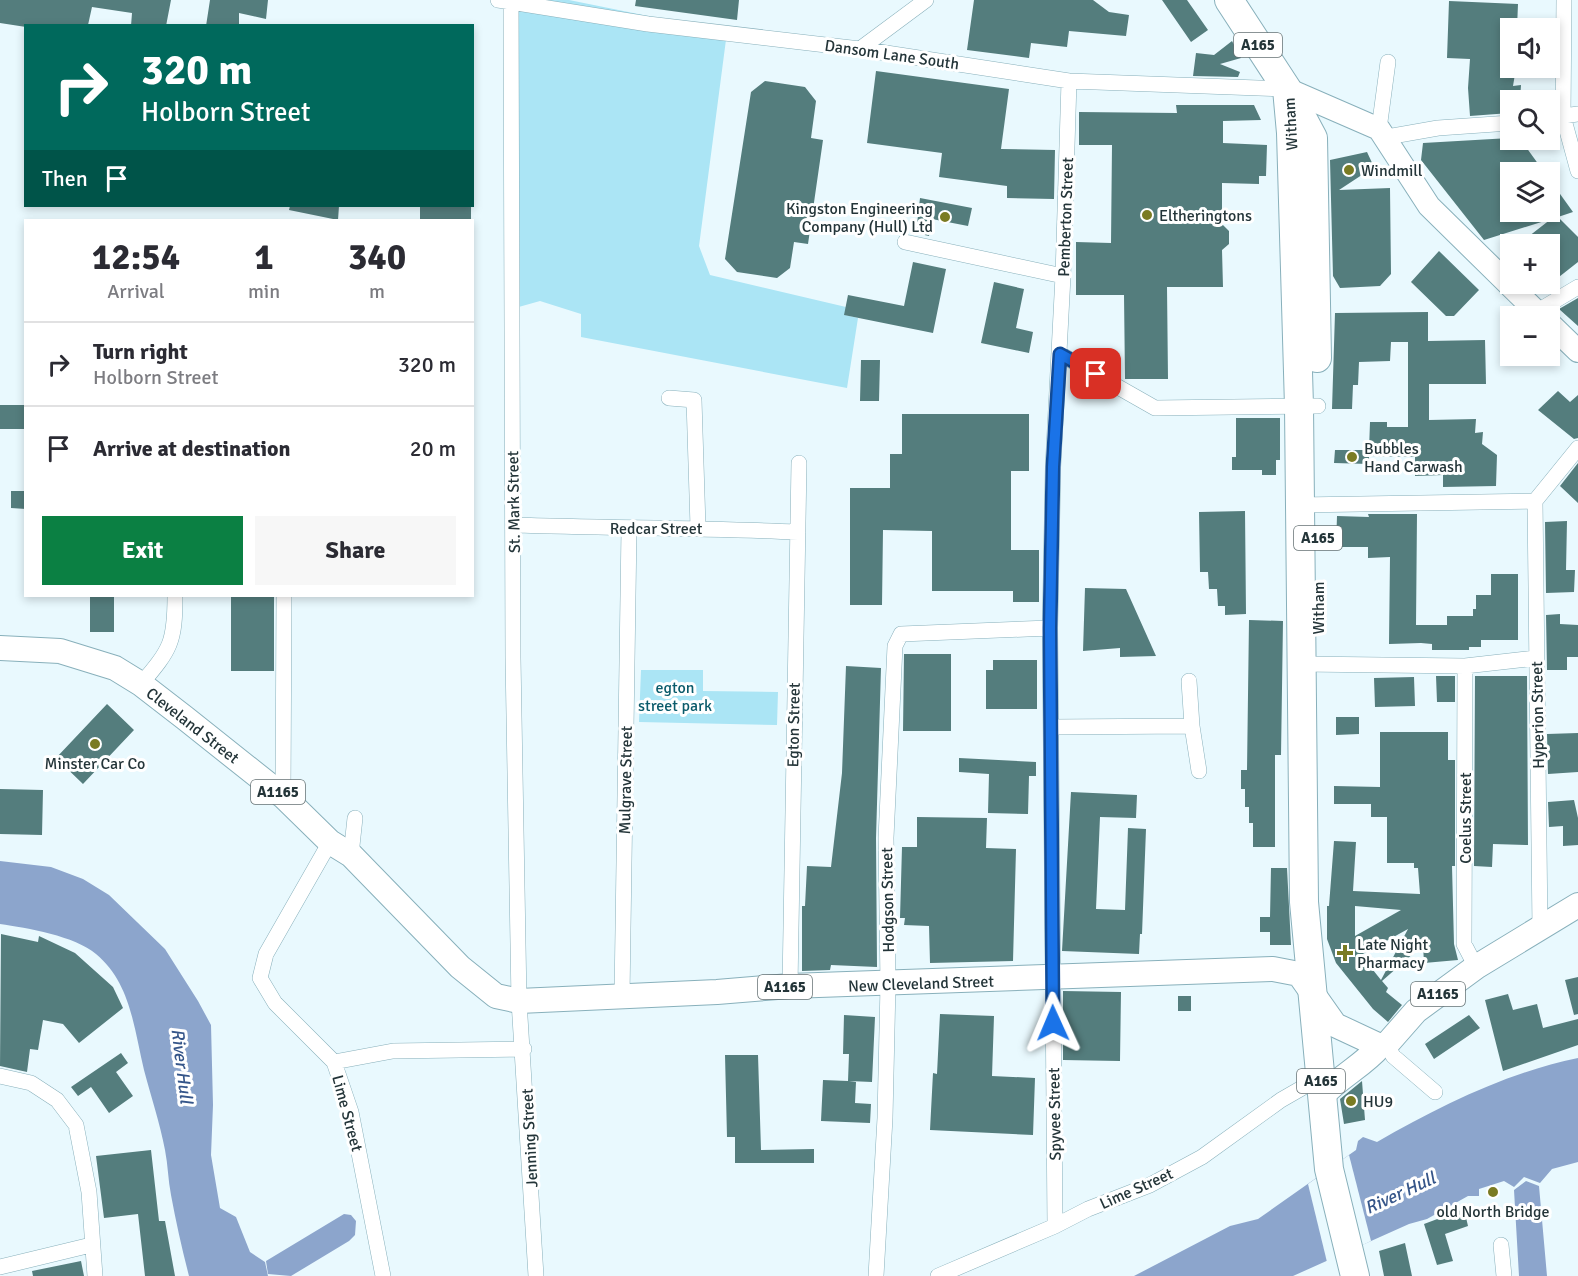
<!DOCTYPE html>
<meta charset="utf-8">
<style>
:root{--surface:#fff;--page:#f7f7f7;--text:#2b2b33;--muted:#7c7c81;--line:#e1e1e2;--accent:#0b8043}
body{margin:0;font-family:Signika,sans-serif;background:var(--page);color:var(--text);height:100vh;display:flex;flex-direction:column;font-size:22px;white-space:nowrap}
*{box-sizing:border-box;margin:0}
p{font-size:20px;color:var(--muted)}
.icon{flex:none;width:33px;height:33px;fill:none;stroke:currentColor;stroke-width:2;stroke-linecap:round;stroke-linejoin:round}
.map{position:relative;flex:1;overflow:hidden}
.details{position:absolute;left:24px;top:219px;width:450px;height:378px;display:flex;flex-direction:column;background:var(--surface);border-radius:0px;box-shadow:0 3px 9px #0003}
.details>*{flex:none}
.top-card{position:absolute;left:24px;top:24px;width:450px;height:183px;border-radius:0px;box-shadow:0 3px 9px #0003;background:#00695c;color:#fff;overflow:hidden}
.fabs{position:absolute;left:1500px;top:18px;display:grid;gap:12px}
.fabs a{display:grid;place-items:center;width:60px;height:60px;border-radius:0px;background:var(--surface);box-shadow:0 3px 9px #0003;font-size:30px}
.pin{position:absolute;display:grid;place-items:center;width:51px;height:51px;color:#fff;margin:-26px;border-radius:12px;box-shadow:0 3px 9px #0006}
.me{position:absolute;width:66px;margin:-33px;rotate:359deg;stroke-linejoin:round;filter:drop-shadow(0 0 4px #0008)}
.turn{display:flex;align-items:center;gap:21px;height:126px;padding:0 18px;font-size:27px}
.turn .icon{width:78px;height:78px;stroke-width:2.5}
.turn b{display:block;font-size:42px;line-height:51px}
.then{display:flex;align-items:center;height:57px;padding:0 18px;background:#0003;gap:12px;font-size:22px}
.eta{display:flex;justify-content:space-evenly;align-items:center;height:102px;text-align:center}
.eta b{font-size:36px;font-weight:700;line-height:42px}
.button{display:flex;gap:12px;margin-top:auto;padding:12px 18px}
.button a{flex:1;height:69px;border-radius:0px;background:var(--accent);color:#fff;font-size:24px;font-weight:700;line-height:69px;text-align:center}
.button a+a{background:var(--page);color:var(--text)}
ul{padding:0;list-style:none}
li{display:flex;align-items:center;gap:18px;height:84px;padding:0 18px;border-top:2px solid var(--line)}
li div{flex:1}
li b{display:block;font-size:22px}
li em{font-style:normal}
.map>svg:first-child{display:block}
.green{fill:#abe5f5}
.water{fill:#8ca5cc}
.pier{fill:#e9f9fe}
.building{fill:#547d7d;fill-rule:evenodd}
.lines{fill:none;stroke-linecap:round;stroke-linejoin:round}
.street-casing{stroke:#88b0bb;stroke-width:16}
.secondary-casing{stroke:#88b0bb;stroke-width:24}
.primary-casing{stroke:#88b0bb;stroke-width:26}
.highway-casing{stroke:#88b0bb;stroke-width:30}
.street{stroke:#fff;stroke-width:15}
.secondary{stroke:#fff;stroke-width:22}
.primary{stroke:#fff;stroke-width:24}
.highway{stroke:#fff;stroke-width:28}
.route-casing{stroke:#114b97;stroke-width:15}
.route{stroke:#1a73e8;stroke-width:10}
.poi-dot{fill:#7a7b23;stroke:#fff;stroke-width:2}
.labels{text-anchor:middle;stroke-width:6;stroke-linejoin:round;paint-order:stroke}
.shield{fill:#fff;stroke:#667274;stroke-width:1.5}
.shield-label{font-size:15px;font-weight:bold;fill:#243539}
.street-label{font-size:16px;fill:#243539;stroke:#fff}
.poi-label{font-size:16px;fill:#243539;stroke:#fff;text-anchor:start}
.park-label{font-size:16px;fill:#0a5b6b;stroke:#fff}
.water-label{font-size:18px;font-style:italic;fill:#355589;stroke:#fff}
</style>
<div class="map">
<svg width="1578" height="1276" viewBox="0 0 1578 1276">
<rect width="100%" height="100%" fill="#e9f9fe"/>
<!-- green -->
<path class="green" d="M512 0H569L727 32 699 246 710 275 846 307 845 315 858 318 847 388 581 337V314L540 301 508 310Z
M641 670H703V691L778 692 777 725 639 722Z"/>
<!-- water -->
<path class="water" d="M0 861 51 867 83 879 109 895 165 949 198 1001 211 1025 213 1105 211 1155 220 1208 236 1217 250 1252 265 1262 268 1276H189C182 1249 176 1222 171 1195 168 1180 168 1165 165 1150 160 1123 151 1097 144 1070 134 1029 131 983 96 954 75 936 27 928 0 924Z
M1578 1058V1162L1552 1169 1540 1183 1524 1177 1514 1187 1504 1181 1479 1189V1196H1468L1427 1219 1409 1224 1293 1276H1134L1230 1226 1258 1219 1356 1150 1358 1141 1363 1137 1377 1142C1440 1106 1506 1073 1578 1058Z
M1526 1181 1539 1186 1547 1276H1519L1514 1190Z
M344 1214 351 1215 356 1221 355 1235 349 1241 291 1276 268 1274 266 1261Z"/>
<!-- pier -->
<path class="pier" d="M1349 1155 1371 1241 1327 1262 1308 1184Z"/>
<!-- building -->
<path class="building" d="M0 0H171L166 26H131L132 13 92 7 88 25 26 27 0 23Z
M210 0H268L266 19 239 13V26H206Z
M636 0H739L737 20 635 6Z
M974 0H1093L1109 12 1129 15 1126 36 1069 31 1067 47 1031 43 1029 58 967 50Z
M1162 0H1187L1208 30 1191 42Z
M1449 1 1518 4 1517 28H1510V68H1516L1513 86 1521 85 1520 100H1510V113L1470 116 1468 88 1470 59 1447 58Z
M1232 41 1241 58 1220 64 1240 72 1238 77 1193 76 1196 53 1214 55Z
M876 71 1009 89 1001 149 1055 150 1054 199 1007 198V186L939 177 942 153 867 143Z
M765 81 805 87 816 101 811 138 823 140 808 244 794 242 790 268 777 278 737 272 725 259 751 92Z
M1176 105H1254L1261 120 1223 121V143L1267 145 1266 176H1259V184L1222 183V224L1229 231V244L1222 250 1223 287H1167L1168 379H1125L1124 295H1076V242L1111 243 1112 145H1079V112L1177 113Z
M1510 138 1521 140 1544 172H1510V212H1550V180L1573 212 1558 217 1578 237V262L1550 284V244H1519L1551 219 1484 240 1421 160 1423 143Z
M1367 152 1374 167 1339 190 1390 188 1391 274 1380 286 1340 288 1333 276 1330 160Z
M920 198 972 208 968 226 932 219 929 236 916 233Z
M290 206H339L338 220 289 210Z
M420 206H471V220H420Z
M1439 251 1479 290 1454 316H1446L1411 282Z
M913 262 946 269 933 333 844 315 848 295 904 306Z
M994 282 1024 289 1016 328 1033 332 1029 353 981 343Z
M1578 298V326L1559 309Z
M1428 312V341L1485 340 1486 384H1429V420L1476 419 1475 433 1483 432 1482 444 1497 455 1496 486 1443 487V475L1415 476V457L1369 456V464L1334 463 1335 450H1369L1370 422H1387V427H1408V342H1391L1390 361 1359 362 1358 385H1353L1352 409H1332L1335 313Z
M861 360H880L879 401H860Z
M1558 391 1570 402 1578 395V438L1574 439 1538 410Z
M0 405H26V429H0Z
M902 414H1029V471H1011V550H1039V602H1013V591H932V531L883 530 882 605H850V488H890V454H902Z
M1236 418H1280V460H1276V475H1262V470H1232V457H1236Z
M1578 463V503L1560 486Z
M11 491H26V509L11 508Z
M1245 511 1246 614 1225 615V606H1218L1217 589H1209L1208 572H1200L1199 512Z
M1368 514H1417L1416 625H1447V616H1473V609H1476V595H1491V574H1518V640H1481V647H1469V650H1432V644L1421 643 1389 644 1390 557 1368 558V547H1336L1337 516 1369 517Z
M1567 521 1566 570H1575L1574 592 1546 593 1545 522Z
M1085 588 1126 589 1156 656 1120 657V648L1083 651Z
M90 596H114V632H90Z
M231 596H274V671H231Z
M1560 614V624L1578 625V657H1567V670H1547L1546 615Z
M1249 620 1283 621 1281 755H1275V847H1253V823H1249V807H1245V789H1241V770H1247Z
M904 654H951V731H903Z
M993 660H1037V709H986V670H993Z
M846 666 881 668 876 838 877 967 831 965 830 970 802 971V906H805L807 866 831 867 842 773Z
M1436 676H1455V702H1437Z
M1475 676H1527L1528 845 1493 844 1492 867 1474 866Z
M1414 677 1415 706 1375 707 1374 678Z
M107 704 134 730 83 784 56 758Z
M1336 717H1359V734L1336 735Z
M1380 732H1448V760H1455V866H1452L1454 944 1458 960 1424 963 1423 945 1382 981 1388 988 1386 992 1402 1005 1388 1022 1373 1009 1336 963 1327 939V906H1329L1334 841 1356 842 1353 891 1420 894 1418 868H1414V863H1387V817H1371V804H1334V786L1380 787ZM1355 906 1401 910 1355 936ZM1408 929 1381 980 1361 955Z
M1578 733V772L1548 774 1547 734Z
M959 758 1036 762V776H1029L1028 814 988 813 989 774 959 772Z
M0 789 43 790 42 835 0 834Z
M1071 792 1137 795 1136 818 1100 817 1096 909 1125 910 1128 828 1146 829 1142 934H1140L1139 954 1062 951Z
M1574 800 1578 818V845L1563 846V826L1549 827 1548 802Z
M917 817 987 818 986 848 1016 849 1013 961 930 963 929 926 904 925 905 918H900L902 847H917Z
M1271 868H1287L1291 945H1270V932H1260V917H1270Z
M1 934 38 942 39 936 75 953 113 987 123 1008 79 1043 63 1024 43 1020 38 1050 30 1049 27 1072 0 1066Z
M1578 977V1014L1574 1015 1565 980Z
M1063 991 1121 992 1120 1061 1063 1060Z
M1508 994 1513 1010 1537 1004 1543 1028 1578 1019V1045L1503 1071 1485 1000Z
M1178 996H1191V1011H1178Z
M940 1014 994 1016 992 1076 1035 1078 1033 1135 930 1130 933 1073 937 1074Z
M844 1015 875 1017 872 1082 849 1081 856 1082 855 1103 871 1104 870 1123 821 1121 823 1080 848 1081 849 1054H843Z
M1469 1015 1480 1028 1434 1059 1425 1044Z
M121 1053 128 1063 116 1072 133 1096 109 1113 91 1087 78 1096 71 1087Z
M725 1055H758L761 1150 814 1149V1163H735V1137H727Z
M1362 1081 1365 1120 1344 1124 1340 1099Z
M151 1150 159 1221H165L175 1276H145L138 1214 104 1218 96 1156Z
M1464 1209 1468 1226 1445 1234 1453 1261 1437 1265 1424 1224Z
M1405 1243 1412 1276H1384L1379 1251Z
M81 1261 84 1276H33L32 1271Z"/>
<g class="lines">
<defs>
<path id="street" d="M498 0 648 24 860 49 1069 81 1287 89
M1564 0 1563 116 1578 171
M511 2 513 658 519 1001 536 1276
M860 49 926 0
M1550 118 1578 114
M1379 129 1388 62
M1387 137 1438 128 1510 123
M905 242 1063 276
M1536 312 1578 287
M1060 354 1155 408 1318 406
M669 398 694 400 698 527
M1535 501 1540 929
M1535 501 1578 448
M1300 505 1535 501
M514 525C609 528 704 528 798 532
M1302 664 1465 666 1536 658
M1465 666 1464 944 1476 967
M1189 681 1192 726 1199 771
M141 684C171 649 175 642 175 596
M1052 727 1192 726
M283 796 284 596
M330 842 266 954 260 978 275 1003 334 1062 351 1112 383 1276
M351 855 355 818
M790 986 799 463
M622 996 629 529
M1387 1044 1393 1056 1435 1092
M334 1062 393 1051 524 1049
M0 1076 31 1083 57 1100 76 1125 89 1192 95 1276
M1055 1226 1050 628 1053 467 1063 276 1069 81
M1501 1245 1504 1276
M0 1267 91 1245
M876 1276 885 1118 888 985 886 838 895 646 901 634 1050 628
M938 1276 1055 1226 1088 1209 1150 1185 1202 1157 1281 1100 1321 1077"/>
<path id="secondary" d="M1287 89 1379 129 1429 206 1541 316
M1550 324 1578 351"/>
<path id="primary" d="M0 648 60 651 115 668 141 684 185 718 283 796 330 842 351 855 460 967 496 996 519 1001 717 992 790 986 1273 969 1299 974 1335 1025 1380 1046 1387 1044 1416 1011 1476 967 1578 905
M1322 1096C1340 1076 1363 1066 1380 1046"/>
<path id="highway" d="M1229 0 1287 89 1313 138 1317 358
M1287 89 1291 133 1299 406 1304 902 1329 1169 1355 1276"/>
</defs>
<!-- street casing -->
<use href="#street" class="street-casing"/>
<!-- secondary casing -->
<use href="#secondary" class="secondary-casing"/>
<!-- primary casing -->
<use href="#primary" class="primary-casing"/>
<!-- highway casing -->
<use href="#highway" class="highway-casing"/>
<!-- street -->
<use href="#street" class="street"/>
<!-- secondary -->
<use href="#secondary" class="secondary"/>
<!-- primary -->
<use href="#primary" class="primary"/>
<!-- highway -->
<use href="#highway" class="highway"/>
</g>
<g class="lines">
<defs>
<path id="route" d="M1053 1023 1050 628 1053 467 1060 354 1096 374"/>
</defs>
<!-- route casing -->
<use href="#route" class="route-casing"/>
<!-- route -->
<use href="#route" class="route"/>
</g>
<!-- markers -->
<g class="poi-dot">
<circle cx="1349" cy="170" r="6"/>
<circle cx="1147" cy="215" r="6"/>
<circle cx="945" cy="217" r="6"/>
<circle cx="1352" cy="457" r="6"/>
<circle cx="95" cy="744" r="6"/>
<path d="M1342 944h6v6h6v6h-6v6h-6v-6h-6v-6h6z"/>
<circle cx="1351" cy="1101" r="6"/>
<circle cx="1493" cy="1192" r="6"/>
</g>
<g class="labels">
<!-- shield labels -->
<g class="shield">
<rect x="1234" y="33" width="48" height="24" rx="4.5"/>
<rect x="1294" y="526" width="48" height="24" rx="4.5"/>
<rect x="251" y="780" width="54" height="24" rx="4.5"/>
<rect x="758" y="975" width="54" height="24" rx="4.5"/>
<rect x="1411" y="982" width="54" height="24" rx="4.5"/>
<rect x="1297" y="1069" width="48" height="24" rx="4.5"/>
</g>
<g class="shield-label">
<text x="1258" y="50">A165</text>
<text x="1318" y="543">A165</text>
<text x="278" y="797">A1165</text>
<text x="785" y="992">A1165</text>
<text x="1438" y="999">A1165</text>
<text x="1321" y="1086">A165</text>
</g>
<!-- street labels -->
<g class="street-label">
<text transform="translate(892 54) rotate(8)" y="6">Dansom Lane South</text>
<text transform="translate(1290 124) rotate(-93)" y="6">Witham</text>
<text transform="translate(1065 217) rotate(-88)" y="6">Pemberton Street</text>
<text transform="translate(513 502) rotate(-91)" y="6">St. Mark Street</text>
<text x="656" y="534">Redcar Street</text>
<text transform="translate(1318 608) rotate(-90)" y="6">Witham</text>
<text transform="translate(1537 715) rotate(-91)" y="6">Hyperion Street</text>
<text transform="translate(193 725) rotate(38)" y="6">Cleveland Street</text>
<text transform="translate(793 725) rotate(-89)" y="6">Egton Street</text>
<text transform="translate(625 780) rotate(-89)" y="6">Mulgrave Street</text>
<text transform="translate(1465 818) rotate(-90)" y="6">Coelus Street</text>
<text transform="translate(887 900) rotate(-91)" y="6">Hodgson Street</text>
<text transform="translate(921 983) rotate(-2)" y="6">New Cleveland Street</text>
<text transform="translate(348 1113) rotate(75)" y="6">Lime Street</text>
<text transform="translate(1054 1114) rotate(-91)" y="6">Spyvee Street</text>
<text transform="translate(529 1138) rotate(-93)" y="6">Jenning Street</text>
<text transform="translate(1136 1188) rotate(-24)" y="6">Lime Street</text>
</g>
<!-- poi labels -->
<g class="poi-label">
<text x="1361" y="176">Windmill</text>
<text x="933" y="214" text-anchor="end">Kingston Engineering<tspan x="933" dy="18">Company (Hull) Ltd</tspan></text>
<text x="1159" y="221">Eltheringtons</text>
<text x="1364" y="454">Bubbles<tspan x="1364" dy="18">Hand Carwash</tspan></text>
<text x="95" y="769" text-anchor="middle">Minster Car Co</text>
<text x="1357" y="950">Late Night<tspan x="1357" dy="18">Pharmacy</tspan></text>
<text x="1363" y="1107">HU9</text>
<text x="1493" y="1217" text-anchor="middle">old North Bridge</text>
</g>
<!-- park labels -->
<g class="park-label">
<text x="675" y="693">egton<tspan x="675" dy="18">street park</tspan></text>
</g>
<!-- water labels -->
<g class="water-label">
<text transform="translate(182 1066) rotate(83)" y="6">River Hull</text>
<text transform="translate(1400 1193) rotate(-25)" y="6">River Hull</text>
</g>
</g>
</svg>
<div class="fabs">
<a><svg class="icon" aria-label="sound" viewBox="0 0 24 24"><path d="M4 9h4l5-4v14l-5-4H4zM17 9q2 3 0 6"/></svg></a>
<a><svg class="icon" aria-label="search" viewBox="0 0 24 24"><circle cx="10" cy="10" r="6"/><path d="M15 15l6 6"/></svg></a>
<a><svg class="icon" aria-label="layers" viewBox="0 0 24 24"><path d="M12 4l9 5-9 5-9-5zM3 14l9 5 9-5"/></svg></a>
<a>+</a>
<a>−</a>
</div>
<div class="pin" style="left:1096px;top:374px;background:#d93025"><svg class="icon" aria-label="arrive" viewBox="0 0 24 24"><path d="M6 21V4h12l-3 4 3 4H6"/></svg></div>
<svg class="me" style="left:1053px;top:1023px" viewBox="-20 -20 40 40"><path d="M0-17L14 15 0 8-14 15z" fill="#1a73e8" stroke="#fff" stroke-width="4"/></svg>
<div class="top-card">
<div class="turn"><svg class="icon" aria-label="right" viewBox="0 0 24 24"><path d="M7 20v-9h11M14 6l5 5-5 5"/></svg><div><b>320 m</b>Holborn Street</div></div>
<div class="then">Then<svg class="icon" aria-label="arrive" viewBox="0 0 24 24"><path d="M6 21V4h12l-3 4 3 4H6"/></svg></div>
</div>
<section class="details">
<div class="eta">
<div><b>12:54</b><p>Arrival</p></div>
<div><b>1</b><p>min</p></div>
<div><b>340</b><p>m</p></div>
</div>
<ul>
<li><svg class="icon" aria-label="right" viewBox="0 0 24 24"><path d="M7 20v-9h11M14 6l5 5-5 5"/></svg><div><b>Turn right</b><p>Holborn Street</p></div><em>320 m</em></li>
<li><svg class="icon" aria-label="arrive" viewBox="0 0 24 24"><path d="M6 21V4h12l-3 4 3 4H6"/></svg><div><b>Arrive at destination</b></div><em>20 m</em></li>
</ul>
<div class="button"><a>Exit</a><a>Share</a></div>
</section>
</div>
